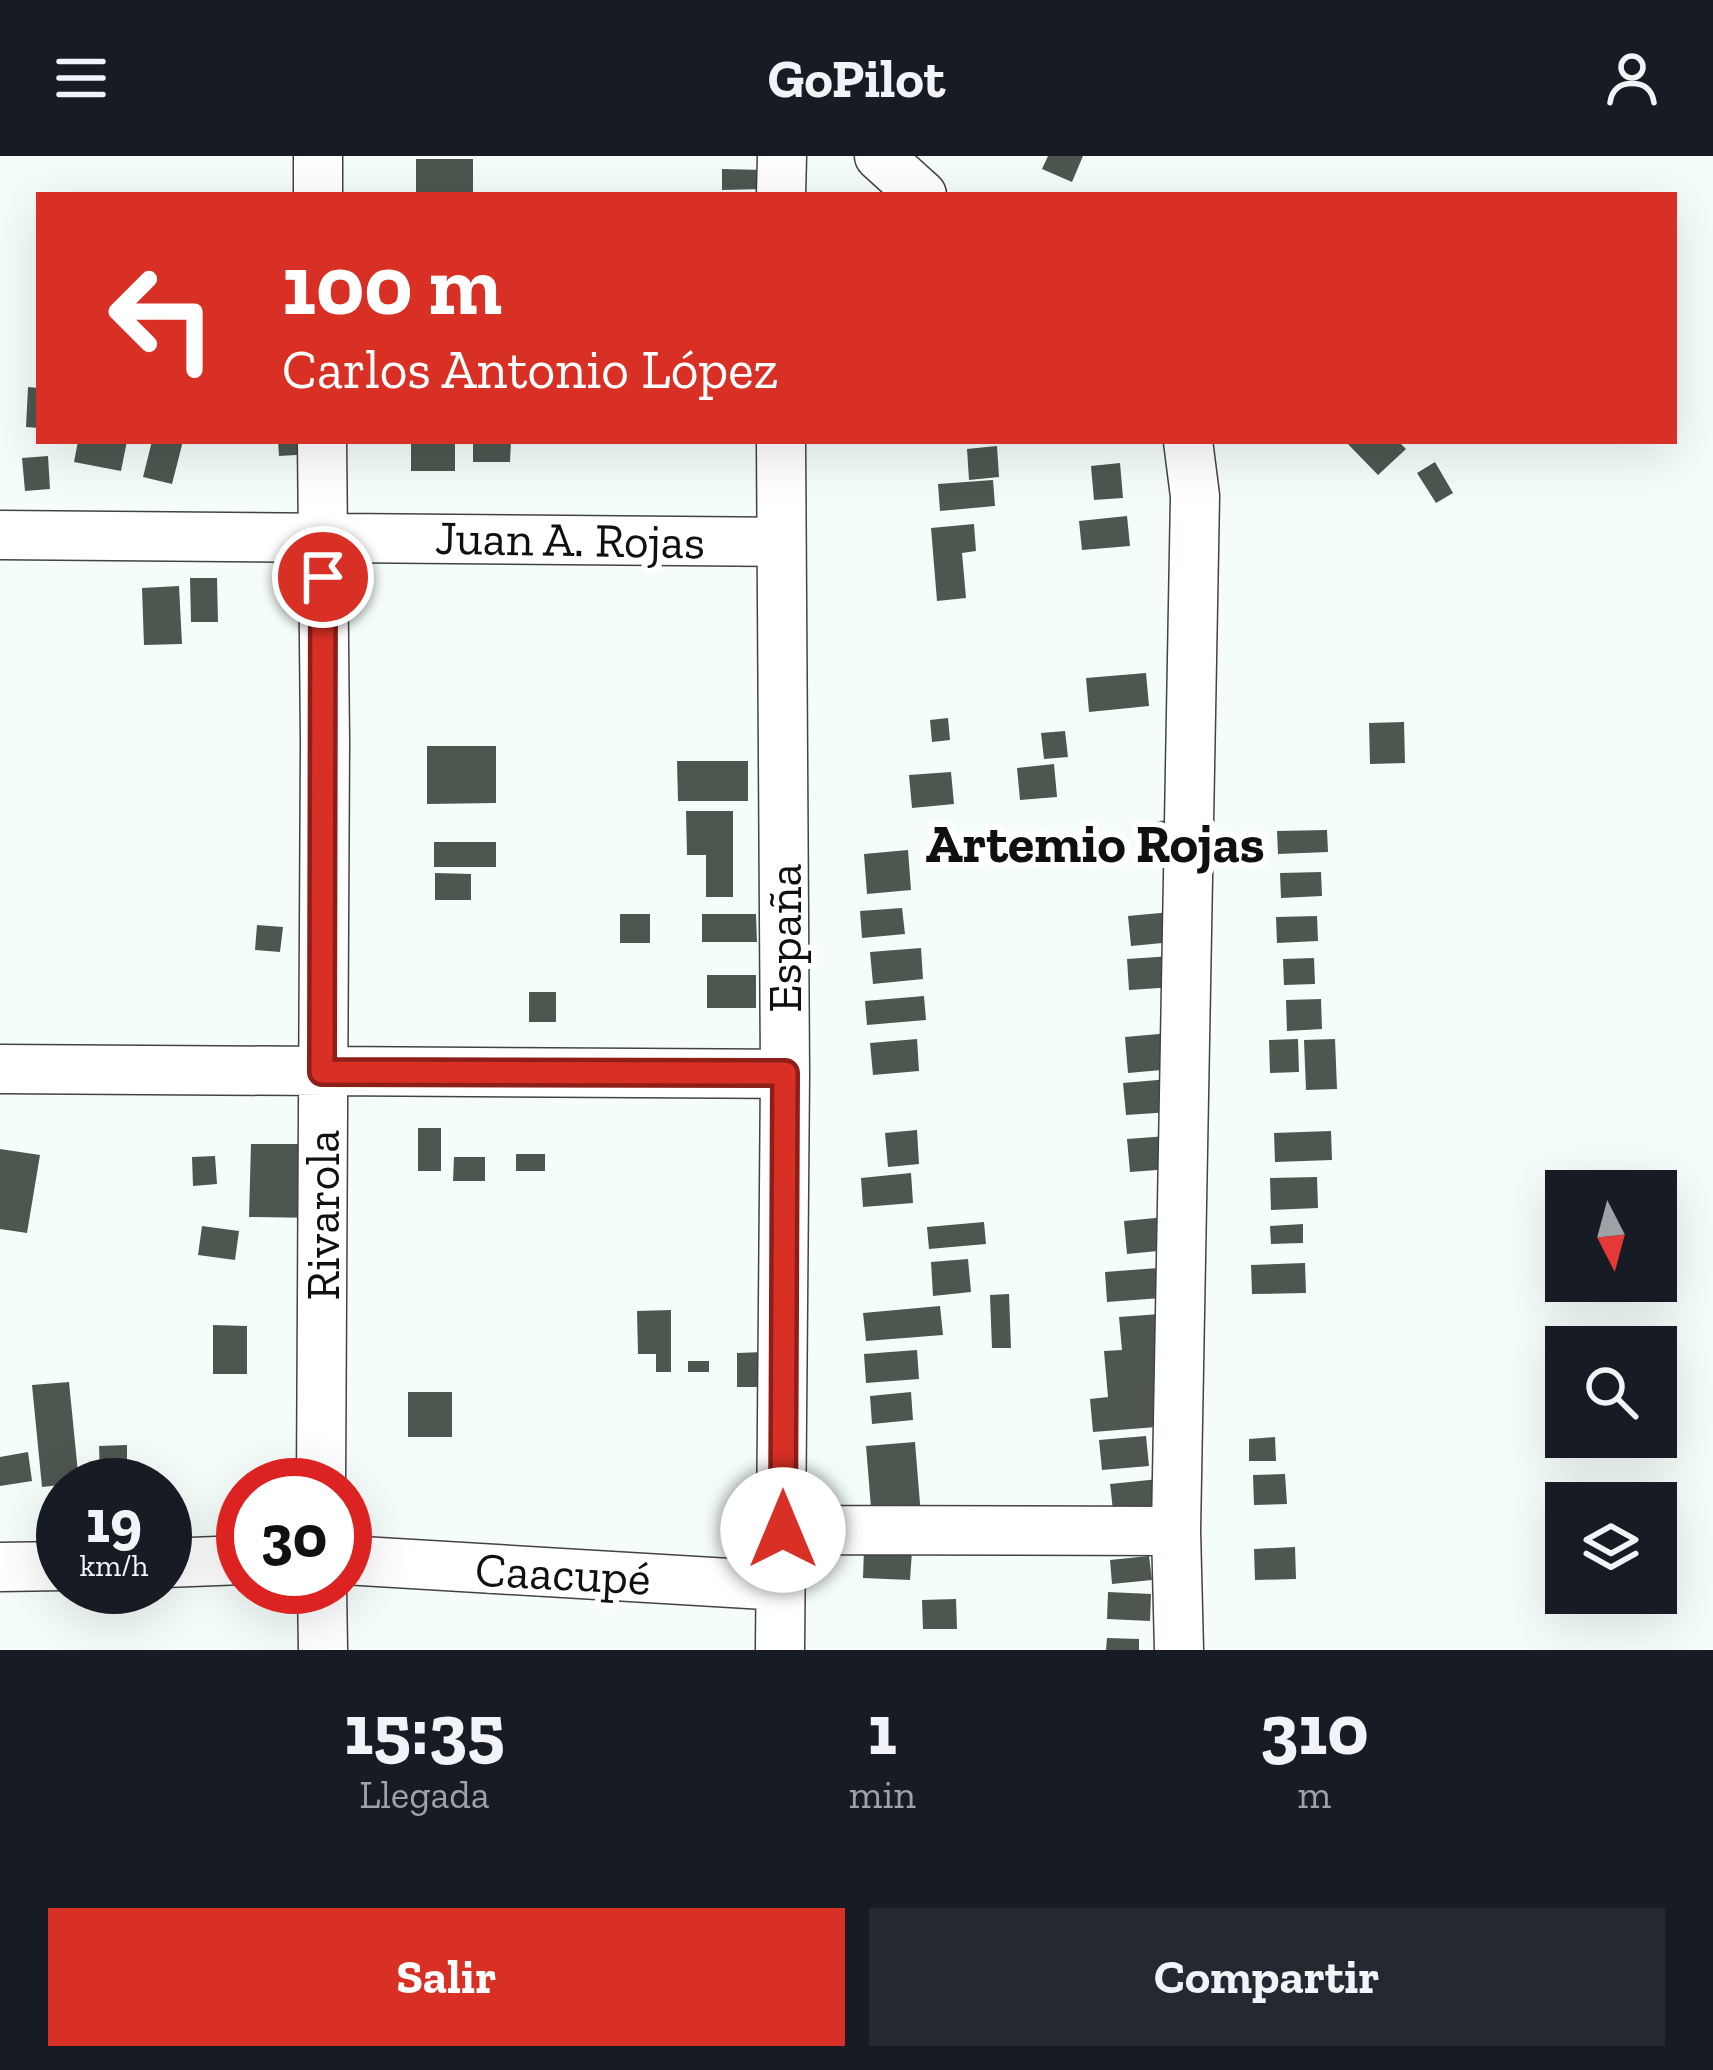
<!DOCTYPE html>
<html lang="es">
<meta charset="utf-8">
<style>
:root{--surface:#171b24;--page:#242831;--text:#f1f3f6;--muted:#9ea1a6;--accent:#d93025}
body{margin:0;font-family:"Zilla Slab",serif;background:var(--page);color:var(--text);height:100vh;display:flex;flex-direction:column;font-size:45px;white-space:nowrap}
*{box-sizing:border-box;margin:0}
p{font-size:39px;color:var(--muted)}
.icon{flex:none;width:66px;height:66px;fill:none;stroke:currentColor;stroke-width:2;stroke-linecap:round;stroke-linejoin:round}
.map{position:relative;height:1494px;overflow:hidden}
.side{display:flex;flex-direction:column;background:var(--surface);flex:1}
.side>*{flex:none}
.hud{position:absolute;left:36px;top:36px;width:1641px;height:252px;border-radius:0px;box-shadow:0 12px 48px #0002;background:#d93025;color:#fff;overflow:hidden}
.needle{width:78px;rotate:174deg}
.buttons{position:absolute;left:1545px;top:1014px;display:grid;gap:24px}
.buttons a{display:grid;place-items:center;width:132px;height:132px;border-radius:0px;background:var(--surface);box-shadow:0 12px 48px #0002;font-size:60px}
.speed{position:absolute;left:36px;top:1302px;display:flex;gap:24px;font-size:60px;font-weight:700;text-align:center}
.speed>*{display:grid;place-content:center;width:156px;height:156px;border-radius:50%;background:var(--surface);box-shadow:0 12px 48px #0002;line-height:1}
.speed small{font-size:30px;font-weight:400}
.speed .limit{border:18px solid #d22;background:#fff;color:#111}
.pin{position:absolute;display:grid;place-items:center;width:102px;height:102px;color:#fff;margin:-51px;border:6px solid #fff;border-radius:50%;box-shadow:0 3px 12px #0007}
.me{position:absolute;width:132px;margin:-66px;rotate:0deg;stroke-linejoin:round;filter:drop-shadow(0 0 9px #0008)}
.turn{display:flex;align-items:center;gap:42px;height:252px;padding:0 48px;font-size:54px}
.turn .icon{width:156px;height:156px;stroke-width:2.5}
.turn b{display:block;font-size:84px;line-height:102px}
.eta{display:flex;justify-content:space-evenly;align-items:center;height:204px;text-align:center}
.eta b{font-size:72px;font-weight:800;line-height:84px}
.primary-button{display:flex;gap:24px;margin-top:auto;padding:24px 48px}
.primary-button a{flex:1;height:138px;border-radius:0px;background:var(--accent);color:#fff;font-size:48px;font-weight:800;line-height:138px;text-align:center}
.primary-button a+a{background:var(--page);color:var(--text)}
header{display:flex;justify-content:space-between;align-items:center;height:156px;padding:0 48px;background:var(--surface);font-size:54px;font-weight:800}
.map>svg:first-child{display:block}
.building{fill:#4d5750}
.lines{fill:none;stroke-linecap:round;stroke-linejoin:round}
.minor-casing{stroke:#434343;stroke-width:51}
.minor{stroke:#fff;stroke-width:48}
.route-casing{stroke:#8d1f18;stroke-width:30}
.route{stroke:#d93025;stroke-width:21}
.labels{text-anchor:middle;stroke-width:12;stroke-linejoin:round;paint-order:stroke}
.street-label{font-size:48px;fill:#101010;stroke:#fff}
.quarter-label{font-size:54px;font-weight:bold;fill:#101010;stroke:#fff}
</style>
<header><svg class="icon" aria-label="menu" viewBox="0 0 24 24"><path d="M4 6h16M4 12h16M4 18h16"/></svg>GoPilot<svg class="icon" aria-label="person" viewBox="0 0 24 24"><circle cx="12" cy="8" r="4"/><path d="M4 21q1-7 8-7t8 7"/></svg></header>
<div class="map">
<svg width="1713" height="1494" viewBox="0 0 1713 1494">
<rect width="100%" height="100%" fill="#f4fdfa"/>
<!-- building -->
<path class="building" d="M1048 0H1083L1072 26 1042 13Z
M416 3H473V39H416Z
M722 13 768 14V33L722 34Z
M28 231 39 232V272L26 271Z
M78 285H127L121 315 74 306Z
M152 285H183L172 328 143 321Z
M278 285H311L312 298 279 300Z
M411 285H455V315H411Z
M473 285H511L510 306H473Z
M1345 285H1398L1406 293 1378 319Z
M997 290 999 321 969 324 967 293Z
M48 300 50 333 25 335 22 302Z
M1435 306 1453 337 1436 347 1417 317Z
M1120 307 1123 342 1094 344 1091 310Z
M993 324 995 350 940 355 938 328Z
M1127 360 1130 390 1082 394 1079 365Z
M974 368 976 395 962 397 966 442 937 445 931 372Z
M190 422H217L218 466H191Z
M179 430 182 488 144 489 142 432Z
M1146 517 1149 550 1089 556 1086 522Z
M948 562 950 584 932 586 930 564Z
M1404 566 1405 607 1370 608 1369 567Z
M1065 575 1068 601 1044 603 1041 577Z
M427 590H496V647L427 648Z
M677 605H748V645H678Z
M1054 608 1057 641 1020 644 1017 612Z
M951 616 954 648 912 652 909 619Z
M686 655H733V741H706V699H687Z
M1183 663 1186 697 1138 701 1135 667Z
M1327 674 1328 696 1278 698 1277 675Z
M434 686H496V711H434Z
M908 694 911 734 867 738 864 698Z
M1321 716 1322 740 1281 742 1280 717Z
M435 717 471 718V744H435Z
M902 752 905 778 862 782 860 755Z
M1171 756 1173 786 1131 790 1128 760Z
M620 758H650V787H620Z
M702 758H756L757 786H702Z
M1317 760 1318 785 1277 787 1276 761Z
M257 769 283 771 280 796 255 794Z
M921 792 923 823 873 828 870 796Z
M1172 800 1174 831 1129 834 1127 803Z
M1314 802 1315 828 1284 829 1283 803Z
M707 819H756V852H707Z
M529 836H556V866H529Z
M924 840 926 864 867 869 865 845Z
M1321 843 1322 873 1287 875 1286 844Z
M1170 877 1173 913 1128 917 1125 881Z
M917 883 919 915 873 919 870 887Z
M1298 883 1299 916 1270 917 1269 884Z
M1335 883 1337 933 1306 934 1304 884Z
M1169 923 1171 956 1126 959 1123 927Z
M418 972H441V1015H418Z
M917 974 919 1008 888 1011 885 977Z
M1331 975 1332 1004 1275 1006 1274 977Z
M1167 980 1170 1013 1130 1016 1127 983Z
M251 988H321L320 1062 249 1061Z
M0 993 40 999 27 1077 0 1073Z
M516 998H545V1015H516Z
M215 1000 217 1028 193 1030 192 1001Z
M454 1001H485V1025H453Z
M911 1017 913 1047 863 1051 861 1022Z
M1317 1021 1318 1052 1271 1054 1270 1022Z
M1166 1061 1168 1094 1127 1098 1124 1065Z
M984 1066 986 1088 929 1093 927 1071Z
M1303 1068V1087L1271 1088 1270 1070Z
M202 1070 239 1075 235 1104 198 1099Z
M968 1103 971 1136 933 1140 931 1106Z
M1305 1107 1306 1137 1252 1138 1251 1109Z
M1158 1112 1161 1142 1107 1146 1105 1116Z
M1009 1138 1011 1192H992L990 1139Z
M940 1150 943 1179 866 1185 863 1157Z
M671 1154V1216H656V1198H638L637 1155Z
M1160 1158 1169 1270 1093 1276 1090 1243 1108 1241 1104 1195 1122 1194 1119 1161Z
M213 1169 247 1170V1218H213Z
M917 1194 919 1223 866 1227 864 1198Z
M766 1196V1231H737V1197Z
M688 1205H709V1216H688Z
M69 1226 79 1327 42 1331 32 1229Z
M408 1236H452V1281H408Z
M911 1236 913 1264 872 1268 870 1240Z
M1146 1280 1149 1310 1102 1314 1099 1284Z
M1275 1281 1276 1305H1249V1283Z
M915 1286 921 1360 872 1364 866 1290Z
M127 1289V1317L100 1318 99 1290Z
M28 1296 32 1325 0 1330V1301Z
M1285 1318 1287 1348 1254 1349 1253 1319Z
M1159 1323 1161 1350 1113 1354 1110 1328Z
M1295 1391 1296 1423 1255 1424 1254 1393Z
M864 1393 912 1395 910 1424 863 1422Z
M1149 1400 1152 1424 1112 1428 1110 1404Z
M1108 1436 1151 1438 1150 1465 1107 1463Z
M956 1443 957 1473H923L922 1444Z
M1107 1482 1139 1483V1494H1106Z"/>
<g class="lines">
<defs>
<path id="minor" d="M318 0V39
M879 0 922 39
M781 39 782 0
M0 379 780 386
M0 913 785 918
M321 1329 325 586 322 285
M783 1374 1176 1375
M345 1404 781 1430
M165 1407 243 1404
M0 1411 63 1410
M322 1431 323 1494
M780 1494 785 918 781 285
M1179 1494 1176 1375 1195 340 1188 285"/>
</defs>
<!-- minor casing -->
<use href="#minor" class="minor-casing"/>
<!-- minor -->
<use href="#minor" class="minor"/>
</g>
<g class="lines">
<defs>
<path id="route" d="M323 421 322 916 785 917 783 1374"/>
</defs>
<!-- route casing -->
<use href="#route" class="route-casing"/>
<!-- route -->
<use href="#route" class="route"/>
</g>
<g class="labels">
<!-- street labels -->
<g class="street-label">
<text transform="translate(570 383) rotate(1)" y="17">Juan A. Rojas</text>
<text transform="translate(784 782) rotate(-90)" y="17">España</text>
<text transform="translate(322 1059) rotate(-90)" y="17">Rivarola</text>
<text transform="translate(563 1417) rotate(3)" y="17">Caacupé</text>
</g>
<!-- quarter labels -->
<g class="quarter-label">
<text x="1095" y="706">Artemio Rojas</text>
</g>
</g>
</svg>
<div class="buttons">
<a><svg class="needle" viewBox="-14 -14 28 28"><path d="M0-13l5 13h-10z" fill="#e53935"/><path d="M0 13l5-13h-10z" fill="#9ea1a6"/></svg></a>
<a><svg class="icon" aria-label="search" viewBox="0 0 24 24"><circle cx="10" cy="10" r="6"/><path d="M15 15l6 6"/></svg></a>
<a><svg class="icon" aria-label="layers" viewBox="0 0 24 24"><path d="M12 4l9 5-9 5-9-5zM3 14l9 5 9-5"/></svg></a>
</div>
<div class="speed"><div>19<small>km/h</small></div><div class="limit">30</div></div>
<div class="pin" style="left:323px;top:421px;background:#d93025"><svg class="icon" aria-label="arrive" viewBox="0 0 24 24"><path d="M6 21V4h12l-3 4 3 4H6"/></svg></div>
<svg class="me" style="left:783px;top:1374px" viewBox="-20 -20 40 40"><circle r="19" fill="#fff"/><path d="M0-13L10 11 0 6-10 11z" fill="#d93025"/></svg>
<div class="hud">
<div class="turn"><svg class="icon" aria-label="left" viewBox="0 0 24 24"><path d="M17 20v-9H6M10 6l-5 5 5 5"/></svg><div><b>100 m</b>Carlos Antonio López</div></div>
</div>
</div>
<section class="side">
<div class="eta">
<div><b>15:35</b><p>Llegada</p></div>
<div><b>1</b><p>min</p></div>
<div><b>310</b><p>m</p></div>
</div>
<div class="primary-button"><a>Salir</a><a>Compartir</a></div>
</section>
